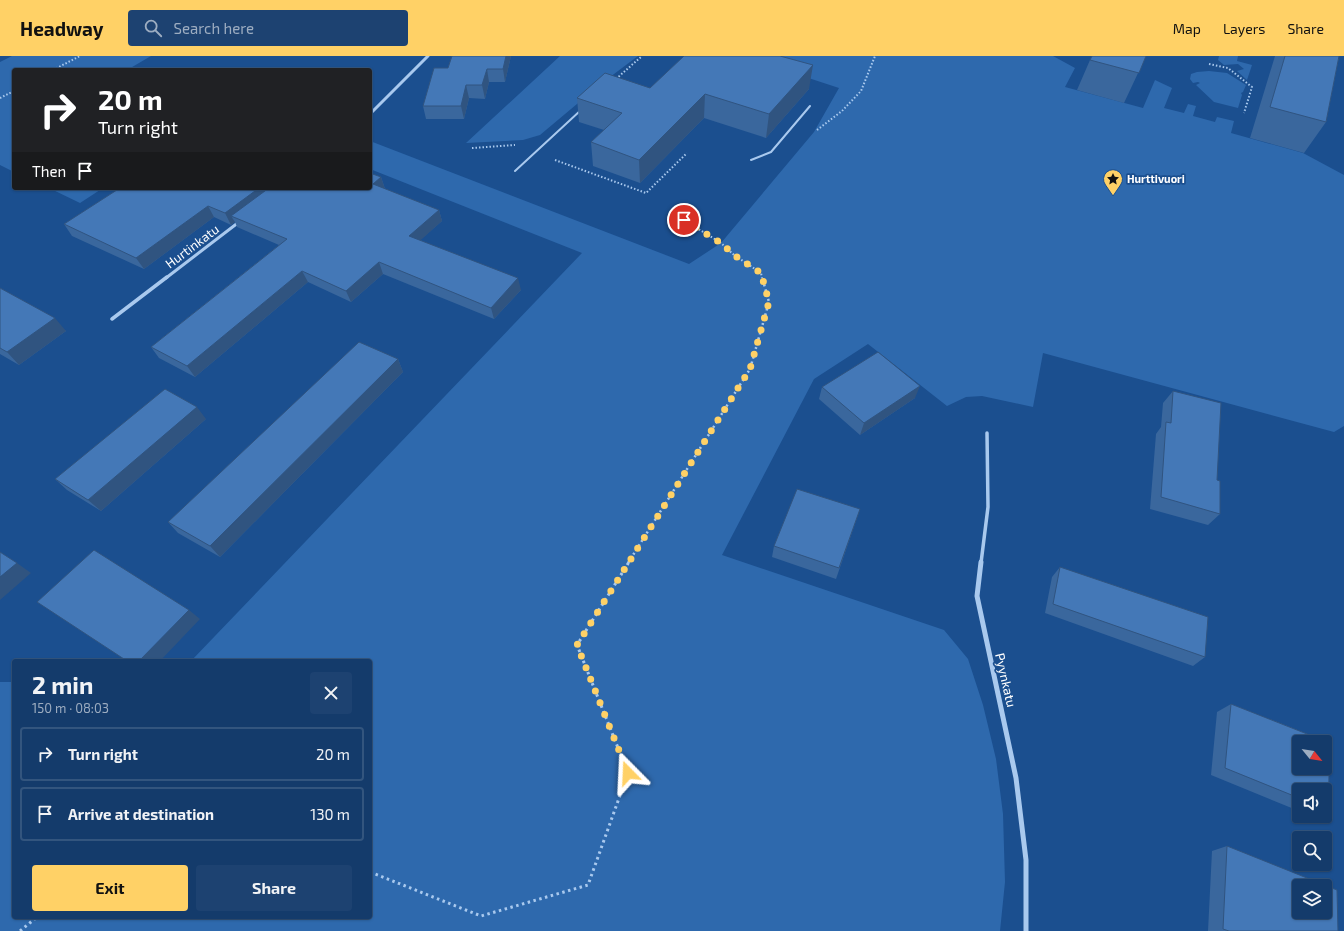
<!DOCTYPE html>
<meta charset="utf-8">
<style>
:root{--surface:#143b6b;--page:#1d4271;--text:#f1f3f6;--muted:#9dadc1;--line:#33557e;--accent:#ffd166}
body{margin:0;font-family:"Exo 2",sans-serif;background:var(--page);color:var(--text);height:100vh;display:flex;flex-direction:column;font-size:15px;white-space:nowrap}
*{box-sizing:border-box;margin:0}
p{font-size:13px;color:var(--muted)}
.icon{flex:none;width:22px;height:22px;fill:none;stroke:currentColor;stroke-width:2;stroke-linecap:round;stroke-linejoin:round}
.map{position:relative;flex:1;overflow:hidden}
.drawer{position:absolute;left:12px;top:603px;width:360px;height:260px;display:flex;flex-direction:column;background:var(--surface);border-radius:4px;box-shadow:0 1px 3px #0004,0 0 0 1px var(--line)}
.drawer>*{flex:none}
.hud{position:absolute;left:12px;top:12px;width:360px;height:122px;border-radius:4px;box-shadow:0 1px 3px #0004,0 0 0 1px var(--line);background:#202124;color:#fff;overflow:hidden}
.needle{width:26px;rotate:120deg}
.fabs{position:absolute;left:1292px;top:679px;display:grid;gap:8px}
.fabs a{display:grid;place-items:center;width:40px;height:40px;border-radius:4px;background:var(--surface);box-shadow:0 1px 3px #0004,0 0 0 1px var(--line);font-size:20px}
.pin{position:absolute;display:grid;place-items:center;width:34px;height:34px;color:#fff;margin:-17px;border:2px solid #fff;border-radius:50%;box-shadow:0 1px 4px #0007}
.me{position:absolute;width:44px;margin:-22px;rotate:339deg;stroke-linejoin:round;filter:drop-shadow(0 0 3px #0008)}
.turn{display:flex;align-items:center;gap:14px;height:84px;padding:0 20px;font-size:18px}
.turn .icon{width:52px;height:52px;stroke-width:2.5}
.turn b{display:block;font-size:28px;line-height:34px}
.then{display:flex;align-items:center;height:38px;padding:0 20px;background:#0003;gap:8px;font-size:15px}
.round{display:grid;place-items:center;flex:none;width:42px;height:42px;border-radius:4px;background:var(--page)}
.overview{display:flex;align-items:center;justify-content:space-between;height:68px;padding:0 20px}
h1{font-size:24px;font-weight:700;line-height:30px}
.button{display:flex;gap:8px;margin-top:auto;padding:8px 20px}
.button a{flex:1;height:46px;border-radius:4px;background:var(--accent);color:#111;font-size:16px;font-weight:700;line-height:46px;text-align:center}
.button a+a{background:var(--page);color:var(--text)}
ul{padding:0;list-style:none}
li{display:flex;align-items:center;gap:12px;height:54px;margin:0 8px 6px;padding:0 12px;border:2px solid var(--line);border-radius:4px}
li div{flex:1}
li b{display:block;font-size:15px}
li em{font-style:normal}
header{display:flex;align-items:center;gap:24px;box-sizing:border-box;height:56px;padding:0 20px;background:var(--accent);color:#111}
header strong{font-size:19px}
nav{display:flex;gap:22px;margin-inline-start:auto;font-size:14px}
.search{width:280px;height:36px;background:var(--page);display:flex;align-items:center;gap:10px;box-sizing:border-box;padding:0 14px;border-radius:4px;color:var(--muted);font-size:15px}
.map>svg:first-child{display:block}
.green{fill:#2e69ad}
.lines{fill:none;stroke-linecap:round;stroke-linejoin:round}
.path-far2{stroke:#a9c9ee;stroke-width:2;stroke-dasharray:1.5 2;stroke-linecap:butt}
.path-far1{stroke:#a9c9ee;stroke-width:2.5;stroke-dasharray:2 3;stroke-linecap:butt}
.path{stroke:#a9c9ee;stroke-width:3;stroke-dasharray:2.5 3.5;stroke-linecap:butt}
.lane{stroke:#a9c9ee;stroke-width:2}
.street-far2{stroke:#a9c9ee;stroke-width:3}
.street-far1{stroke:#a9c9ee;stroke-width:3.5}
.street{stroke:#a9c9ee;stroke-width:5}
.wall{fill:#3a679d;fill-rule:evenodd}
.shaded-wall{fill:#305480}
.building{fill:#4478b7;stroke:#305480;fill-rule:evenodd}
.route{stroke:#ffd166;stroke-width:7;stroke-dasharray:0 12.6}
.labels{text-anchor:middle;stroke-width:3.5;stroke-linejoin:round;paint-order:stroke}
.far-poi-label{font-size:11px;font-weight:bold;fill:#fff;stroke:#1b4f8f;text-anchor:start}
.street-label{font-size:13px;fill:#fff;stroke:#1b4f8f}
</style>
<header>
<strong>Headway</strong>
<div class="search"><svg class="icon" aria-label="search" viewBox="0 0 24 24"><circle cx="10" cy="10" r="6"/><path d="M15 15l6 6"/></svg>Search here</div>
<nav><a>Map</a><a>Layers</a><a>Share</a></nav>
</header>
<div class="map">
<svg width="1344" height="875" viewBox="0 0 1344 875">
<rect width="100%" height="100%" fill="#1b4f8f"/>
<!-- green -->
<path class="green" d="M12 0H151L127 14H14V116L0 109V6Z
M560 0H638L602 27 540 79 523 84 466 87Z
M741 0H1053L1075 12 1065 31 1143 52 1155 24 1172 32 1164 52 1184 57 1188 48 1196 50 1193 60 1215 66 1217 61 1234 65 1231 77 1303 97 1344 119V370L1334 376 1043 297 1033 351 982 340 966 341 947 350 868 288 814 323 722 499 944 574 968 603 983 649 996 703 1003 758 1005 826 1000 875H0V626H14V861H370V605H191L582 197 370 113V85L689 208 721 187 814 76 839 32Z
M1219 0H1238L1237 5 1252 9 1247 24 1237 15 1244 13 1238 8 1224 9 1218 4Z
M1209 15 1227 17 1246 29 1243 36 1241 37 1242 39 1238 52 1214 46 1196 29 1200 27 1198 26 1193 27 1190 23 1191 18 1197 16Z
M49 132H103L80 147Z"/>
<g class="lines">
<!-- path-far2 -->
<path class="path-far2" d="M1209 8 1228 12 1252 31 1244 57
M53 14 80 0
M616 23 642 0
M0 42 14 35
M817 74 842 55 861 35 875 0
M472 92 515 89
M555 104 646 137 687 97
M684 164 721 187 734 199 761 217 762 222"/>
<!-- path-far1 -->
<path class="path-far1" d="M628 507 750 313 769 246 762 221"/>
<!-- path -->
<path class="path" d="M370 816 481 860 588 829 628 717 577 589 629 506
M20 875 37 861"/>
<!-- lane -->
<path class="lane" d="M751 104 771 96 810 50
M515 115 581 54"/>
<!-- street-far2 -->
<path class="street-far2" d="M370 58 428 0
M166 222 239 166"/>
<!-- street-far1 -->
<path class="street-far1" d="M112 263 167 221
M981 507 988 451 987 377"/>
<!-- street -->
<path class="street" d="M981 506 977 540 1016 722 1026 804V875"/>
</g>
<!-- wall -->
<path class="wall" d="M452 0H511L505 26H489L485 43 469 42 464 63H426L423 50 448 12Z
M1146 0 1124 47 1077 34 1090 4Z
M1275 0H1339L1326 66 1304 97 1250 82Z
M650 32 809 33 766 82 704 62 640 127 593 110 591 86 604 74 579 66 577 42Z
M381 121 385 133 439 154 442 165 420 184 521 234 494 263 383 218 351 246 308 226 195 321 159 302 151 291 279 189 237 171 235 166 231 169 214 161 144 213 72 180 64 168Z
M0 232 66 275 19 309 0 298Z
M398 303 403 316 220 501 178 477 168 466Z
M822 331 915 342 860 379 819 343Z
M1173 335 1217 424 1220 458 1208 469 1150 453 1156 378 1161 371 1163 347Z
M206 363 101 455 67 434 55 423Z
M860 453 836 523 772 501 774 490Z
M1060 511 1205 601 1193 610 1045 557 1052 521Z
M1231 648 1330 687 1328 754 1325 755V734H1299V755L1211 719 1217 656ZM1299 686H1325V712H1299Z
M1227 790 1338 875H1208L1212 795Z"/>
<!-- shaded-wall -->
<path class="shaded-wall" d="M506 0H511L505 26 503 13Z
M813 9 809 33 766 82 769 58Z
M487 13 489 26 485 43 482 29Z
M466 29 469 42 464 63 461 50Z
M705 38 704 62 640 127 639 104Z
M381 121 385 133 373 128Z
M259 132H279L231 160 235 166 231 169 225 157Z
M208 150 214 161 144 213 136 202Z
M439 154 442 165 413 191 409 180Z
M379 206 383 218 351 246 346 235Z
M302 215 308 226 195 321 187 310Z
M518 222 521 234 494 263 491 252Z
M55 262 66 275 19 309 7 296Z
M398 303 403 316 220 501 210 490Z
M920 330 915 342 860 379 864 367Z
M197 351 206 363 101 455 88 444Z
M17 507 31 517 0 544V521Z
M189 554 200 563 160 605H139Z"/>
<!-- building -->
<path class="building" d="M452 0H506L503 13H487L482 29H466L461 50H423L434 12H448Z
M684 0H780L813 9 769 58 705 38 639 104 591 86 622 57 577 42 605 17 650 32Z
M1092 0H1146L1139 17 1090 4Z
M1285 0H1339L1326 66 1270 51Z
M370 117 381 121 373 128 439 154 409 180 518 222 491 252 379 206 346 235 302 215 187 310 151 291 287 183 231 160 269 132H370Z
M120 132H259L225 157 208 150 136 202 64 168Z
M0 232 55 262 7 296 0 292Z
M359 286 398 303 210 490 168 466Z
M878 296 920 330 864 367 822 331Z
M165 333 197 351 88 444 55 423Z
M1173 335 1221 347 1217 424 1220 425V458L1161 441 1166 366 1171 367Z
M797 433 860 453 839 512 774 490Z
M94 494 189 554 139 605H127L37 546Z
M0 496 17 507 0 521Z
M1060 511 1208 561 1205 601 1053 548Z
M1231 648 1330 687 1328 754 1325 753V734H1299V742L1225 712ZM1299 686H1325V712H1299Z
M1227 790 1337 834 1338 875H1229L1223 873ZM1299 830H1325V856H1299Z"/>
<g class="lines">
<!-- route -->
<path class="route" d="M628 717 577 589 750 313 769 246 761 217 734 199 721 187 684 164"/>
</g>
<!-- icons -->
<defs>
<symbol id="sight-pin" viewBox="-11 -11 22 30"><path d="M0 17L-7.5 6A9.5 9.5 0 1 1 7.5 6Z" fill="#ffd166" stroke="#1b4f8f"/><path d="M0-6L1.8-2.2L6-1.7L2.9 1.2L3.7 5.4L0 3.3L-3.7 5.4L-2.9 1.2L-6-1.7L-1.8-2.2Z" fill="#111"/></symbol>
</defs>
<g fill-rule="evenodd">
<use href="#sight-pin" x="1102" y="112" width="22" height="30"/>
</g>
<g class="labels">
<!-- far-poi labels -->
<g class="far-poi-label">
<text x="1127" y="127">Hurttivuori</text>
</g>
<!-- street labels -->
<g class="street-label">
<text transform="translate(192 190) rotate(-37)" y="5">Hurtinkatu</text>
<text transform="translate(1006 624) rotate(77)" y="5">Pyynkatu</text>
</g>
</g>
</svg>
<div class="fabs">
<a><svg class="needle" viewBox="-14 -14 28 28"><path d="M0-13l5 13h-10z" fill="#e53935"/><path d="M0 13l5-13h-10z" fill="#9dadc1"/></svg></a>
<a><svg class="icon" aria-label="sound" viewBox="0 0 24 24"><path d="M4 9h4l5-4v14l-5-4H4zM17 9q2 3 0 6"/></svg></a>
<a><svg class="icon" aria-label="search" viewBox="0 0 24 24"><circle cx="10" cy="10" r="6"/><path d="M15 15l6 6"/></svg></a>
<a><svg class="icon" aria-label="layers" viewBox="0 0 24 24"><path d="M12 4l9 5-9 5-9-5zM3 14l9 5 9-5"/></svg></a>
</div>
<div class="pin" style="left:684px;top:164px;background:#d93025"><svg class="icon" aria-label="arrive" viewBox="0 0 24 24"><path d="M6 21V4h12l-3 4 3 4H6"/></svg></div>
<svg class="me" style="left:628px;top:717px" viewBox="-20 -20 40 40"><path d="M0-17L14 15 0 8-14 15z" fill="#ffd166" stroke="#fff" stroke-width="4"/></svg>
<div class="hud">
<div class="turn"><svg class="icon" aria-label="right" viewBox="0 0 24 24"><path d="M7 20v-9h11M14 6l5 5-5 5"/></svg><div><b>20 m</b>Turn right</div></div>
<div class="then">Then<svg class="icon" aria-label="arrive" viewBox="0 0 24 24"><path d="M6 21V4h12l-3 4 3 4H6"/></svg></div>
</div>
<section class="drawer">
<div class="overview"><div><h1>2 min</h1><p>150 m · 08:03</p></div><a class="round"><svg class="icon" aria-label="close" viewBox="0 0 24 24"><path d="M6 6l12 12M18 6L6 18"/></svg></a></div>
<ul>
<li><svg class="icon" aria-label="right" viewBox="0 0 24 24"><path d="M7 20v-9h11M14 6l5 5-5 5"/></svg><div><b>Turn right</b></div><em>20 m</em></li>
<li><svg class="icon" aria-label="arrive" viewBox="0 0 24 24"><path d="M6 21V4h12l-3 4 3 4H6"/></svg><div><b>Arrive at destination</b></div><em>130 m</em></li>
</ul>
<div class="button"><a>Exit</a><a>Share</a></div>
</section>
</div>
